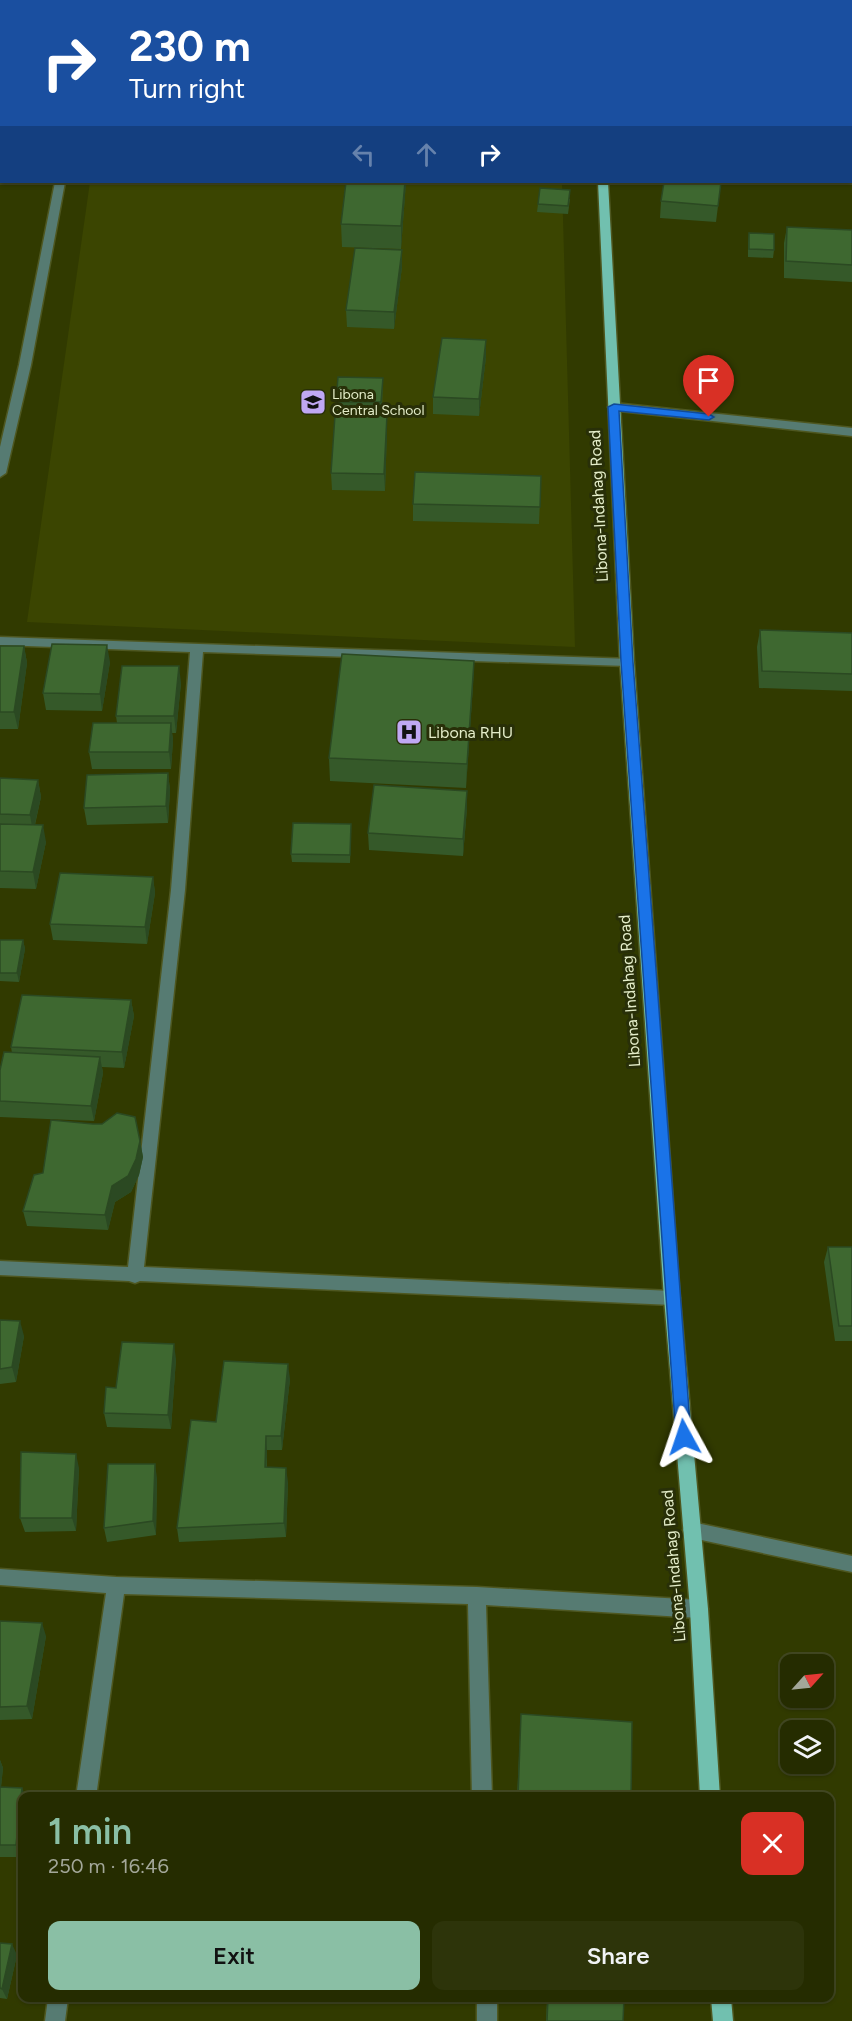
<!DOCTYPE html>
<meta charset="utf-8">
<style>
:root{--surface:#252c00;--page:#2d340a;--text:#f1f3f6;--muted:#a3a799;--line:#424822;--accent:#8abfa5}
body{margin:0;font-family:Figtree,sans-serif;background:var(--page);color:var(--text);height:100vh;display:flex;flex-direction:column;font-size:22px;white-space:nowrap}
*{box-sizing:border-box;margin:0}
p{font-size:20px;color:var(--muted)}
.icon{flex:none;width:33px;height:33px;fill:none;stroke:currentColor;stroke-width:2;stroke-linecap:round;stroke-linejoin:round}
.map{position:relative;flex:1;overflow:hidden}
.drawer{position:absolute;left:18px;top:1792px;width:816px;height:210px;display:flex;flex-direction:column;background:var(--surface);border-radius:12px;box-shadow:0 2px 4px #0004,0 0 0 2px var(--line)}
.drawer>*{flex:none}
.guide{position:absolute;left:0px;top:0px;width:852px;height:183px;box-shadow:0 2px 4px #0004,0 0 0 2px var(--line);background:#1a4fa0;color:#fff;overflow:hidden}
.needle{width:39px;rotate:63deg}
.buttons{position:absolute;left:780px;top:1654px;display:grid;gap:12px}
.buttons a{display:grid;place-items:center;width:54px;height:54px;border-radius:12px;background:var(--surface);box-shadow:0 2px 4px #0004,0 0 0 2px var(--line);font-size:30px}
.pin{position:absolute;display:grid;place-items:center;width:51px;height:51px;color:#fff;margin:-62px -26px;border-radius:50% 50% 50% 0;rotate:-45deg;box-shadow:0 0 6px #0007}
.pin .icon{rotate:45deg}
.me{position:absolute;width:66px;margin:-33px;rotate:355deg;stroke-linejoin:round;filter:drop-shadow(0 0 4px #0008)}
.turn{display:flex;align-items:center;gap:21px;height:126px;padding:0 30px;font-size:27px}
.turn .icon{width:78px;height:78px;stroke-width:2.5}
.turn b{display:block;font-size:42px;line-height:51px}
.lanes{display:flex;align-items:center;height:57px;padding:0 30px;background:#0003;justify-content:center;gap:30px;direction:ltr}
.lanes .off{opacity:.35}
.round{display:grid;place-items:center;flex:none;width:63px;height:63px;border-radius:12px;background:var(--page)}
.summary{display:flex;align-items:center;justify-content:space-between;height:102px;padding:0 30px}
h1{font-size:36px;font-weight:600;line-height:45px;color:var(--accent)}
.button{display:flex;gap:12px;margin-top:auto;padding:12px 30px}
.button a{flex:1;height:69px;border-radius:12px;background:var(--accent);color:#111;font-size:24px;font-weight:600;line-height:69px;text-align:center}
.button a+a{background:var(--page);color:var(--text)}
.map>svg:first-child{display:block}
.built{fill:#3b4501}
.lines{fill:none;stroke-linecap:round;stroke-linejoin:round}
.minor-casing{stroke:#4e5720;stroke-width:3}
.major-casing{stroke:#4e5720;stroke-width:3}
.minor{fill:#567b72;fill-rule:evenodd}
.major{fill:#71c0af;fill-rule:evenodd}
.wall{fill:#355929}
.shaded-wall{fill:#2b4922}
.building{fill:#3e6830;stroke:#2b4922;stroke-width:1.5}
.route{fill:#1a73e8;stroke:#114b97;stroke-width:1.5}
.labels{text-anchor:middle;stroke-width:6;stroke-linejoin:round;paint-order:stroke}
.far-poi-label{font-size:14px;fill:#e4edc9;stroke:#282f08;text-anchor:start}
.street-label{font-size:16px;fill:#e4edc9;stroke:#282f08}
.poi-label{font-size:16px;fill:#e4edc9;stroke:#282f08;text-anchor:start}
</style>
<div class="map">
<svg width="852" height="2021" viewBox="0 0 852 2021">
<rect width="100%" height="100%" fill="#313a00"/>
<!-- built -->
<path class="built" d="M116 0H557V1H116Z
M90 182H562L575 647 27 622Z"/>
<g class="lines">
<defs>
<path id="minor" d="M90 0H100V2H90Z
M55 182H65L31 365 6 473 0 477V447L19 365Z
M614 403 852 428V436L610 410 608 407Z
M0 637 632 659 634 662 632 665 627 666 203 652 185 890 144 1267 672 1291 678 1293 680 1298 678 1303 672 1305 140 1281 135 1283 129 1281 0 1275V1261L128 1267 171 890 190 652 0 645Z
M692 1522 852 1556V1572L692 1538 686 1536 683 1530 686 1524Z
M0 1569 116 1577 477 1587 699 1600 705 1603 708 1609 705 1615 699 1618 486 1605 492 1797H472L468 1604 124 1594 96 1797H76L106 1593 0 1585Z
M48 1998H68L65 2021H45Z
M477 1998H497V2021H477Z"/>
<path id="major" d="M585 0H595V2H585Z
M598 182H608L634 662 680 1298 708 1609 720 1797H700L690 1609 664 1298 620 662Z
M711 1998H731L733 2021H713Z"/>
</defs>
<!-- minor casing -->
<use href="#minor" class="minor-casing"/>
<!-- major casing -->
<use href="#major" class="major-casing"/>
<!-- minor -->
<use href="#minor" class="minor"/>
<!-- major -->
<use href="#major" class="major"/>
</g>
<!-- wall -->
<path class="wall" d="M406 182 401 249 342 247 341 224Z
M721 182 716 222 660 218 661 201Z
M570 199 568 214 537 212 538 204Z
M787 227 852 230V282L784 278V243Z
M749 233 774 250 773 258 748 257V242Z
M402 267 394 329 347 327 346 310Z
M486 357 479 416 433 414V397Z
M383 378 382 411 337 410 336 402Z
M387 415V432L385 491 332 490 331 473Z
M541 476 539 524 413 521V504Z
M760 630 852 633V691L759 688 757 647Z
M0 646H24L27 663 18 729H0Z
M474 661 473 684 466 788 330 781 329 758Z
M110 662 102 711 46 710 43 693Z
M181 683 176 733H172L173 740 171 769H92L89 752 117 723 116 716Z
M168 773 170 790 168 823 87 825 84 808Z
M0 778 38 780 41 797 35 825 46 842 36 889 0 888Z
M467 791V808L463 856 369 850 368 833Z
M351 833 350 863 292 862 291 854Z
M153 877 155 893 147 944 53 940 50 924Z
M0 940H23L25 949 19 982 0 981Z
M131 1000 134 1016 124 1068 102 1067 103 1073 94 1121 0 1117V1070L12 1053 11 1047Z
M140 1141 143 1157 139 1175 131 1192 115 1202 108 1230 27 1226 23 1211 43 1173Z
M828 1247H852V1341H835L824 1262Z
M0 1320 24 1336 16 1382 0 1384Z
M176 1359 171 1429 107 1427 104 1413 116 1388Z
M290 1379 282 1450H267V1467L288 1482 286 1537 179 1542 177 1528 216 1422Z
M79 1468 76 1531 25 1532 20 1518Z
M157 1478 156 1535 107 1542 104 1528Z
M0 1621 46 1636 32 1719 0 1720Z
M521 1714 631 1797H517Z
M0 1760 3 1768 1 1787 20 1857H0Z
M0 1943 17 1955 7 1999 0 1998Z
M547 1998H624L623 2021H546Z"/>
<!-- shaded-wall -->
<path class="shaded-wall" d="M405 182H406L401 249V226Z
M402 250V267L394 329V312Z
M486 340V357L479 416V399Z
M387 415V432L385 491 384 474Z
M107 645 110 662 102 711 100 694Z
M24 646 27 663 18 729 14 712Z
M474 661 473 684 466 788 467 764Z
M179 666 181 683 176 733 174 716Z
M171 723 173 740 171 769 169 752Z
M168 773 170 790 168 823 166 806Z
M38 780 41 797 33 832 30 815Z
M467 791V808L463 856V839Z
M43 825 46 842 36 889 33 872Z
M153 877 155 893 147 944 145 927Z
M23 940 25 949 19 982 17 973Z
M131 1000 134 1016 124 1068 122 1052Z
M100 1057 103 1073 94 1121 91 1106Z
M140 1141 143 1157 139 1175 131 1192 115 1202 108 1230 105 1215 112 1186Z
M20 1321 24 1336 16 1382 12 1367Z
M174 1344 176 1359 171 1429 168 1415Z
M288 1364 290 1379 282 1450 281 1436Z
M266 1436 267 1450 266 1481 265 1467Z
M76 1454 79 1468 76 1531 72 1518Z
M155 1464 157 1478 156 1535 153 1521Z
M286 1468 288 1482 286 1537 284 1523Z
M42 1623 46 1636 32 1719 27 1706Z
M0 1760 3 1768 0 1796Z
M22 1788 26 1797H22V1837L20 1857 16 1845Z
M12 1944 17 1955 7 1999 2 1989Z"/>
<!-- building -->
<path class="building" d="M637 0H714V2H636Z
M346 182H405L401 226 341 224Z
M664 182H721L718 206 661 201Z
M540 188 570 190 568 206 538 204Z
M787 227 852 230V265L786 261Z
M749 233 774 234V250L749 249Z
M355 248 402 250 394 312 346 310Z
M442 338 486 340 479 399 433 397Z
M338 377 383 378 381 402H336Z
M335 415H387L384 474 331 473Z
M415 472 541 476 540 507 413 504Z
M760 630 852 633V674L762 671Z
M52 644 107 645 100 694 43 693Z
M0 646H24L14 712H0Z
M342 654 474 661 467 764 329 758Z
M122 666H179L174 716H116Z
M93 723H171L169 752H89Z
M168 773 166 806 84 808 87 775Z
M0 778 38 780 30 815 0 814Z
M374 785 467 791 463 839 368 833Z
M293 823 351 824 350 855 291 854Z
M0 824 43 825 33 872 0 871Z
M60 873 153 877 145 927 50 924Z
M0 940H23L17 973H0Z
M22 995 131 1000 122 1052 11 1047Z
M4 1052 100 1057 91 1106 0 1101V1070Z
M117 1113 135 1117 140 1141 136 1159 128 1176 112 1186 105 1215 23 1211 34 1175 43 1173 51 1120 93 1124H102Z
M828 1247H852V1326H839Z
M0 1320 20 1321 12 1367 0 1369Z
M122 1342 174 1344 168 1415 104 1413 106 1387 116 1388Z
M224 1361 288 1364 281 1436H266L265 1467 286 1468 284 1523 177 1528 191 1420 216 1422Z
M21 1452 76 1454 72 1518H20Z
M108 1464H155L153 1521 104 1528Z
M0 1621 42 1623 27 1706 0 1707Z
M521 1714 632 1722 631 1797H518Z
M0 1787 22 1788 16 1845H0Z
M0 1943 12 1944 2 1989 0 1988Z
M548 1998H624L623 2021H547Z"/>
<!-- route -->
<path class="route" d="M614 404 709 414 714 417 709 420 619 411 633 662 691 1437 689 1442 684 1444 678 1442 676 1437 621 662 608 407Z"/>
<!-- icons -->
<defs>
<symbol id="school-square" viewBox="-11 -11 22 22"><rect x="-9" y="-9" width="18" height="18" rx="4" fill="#c0a8f3" stroke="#282f08"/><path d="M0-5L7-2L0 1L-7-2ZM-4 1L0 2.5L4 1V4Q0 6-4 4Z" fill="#111"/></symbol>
<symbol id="hospital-square" viewBox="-11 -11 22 22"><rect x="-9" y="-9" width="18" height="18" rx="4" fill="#c0a8f3" stroke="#282f08"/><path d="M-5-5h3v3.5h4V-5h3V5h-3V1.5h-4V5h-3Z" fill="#111"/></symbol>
</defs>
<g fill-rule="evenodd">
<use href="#school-square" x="298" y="387" width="30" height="30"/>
<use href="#hospital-square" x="394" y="717" width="30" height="30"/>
</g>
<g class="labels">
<!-- far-poi labels -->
<g class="far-poi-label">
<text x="332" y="399">Libona<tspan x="332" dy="16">Central School</tspan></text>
</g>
<!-- street labels -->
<g class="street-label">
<text transform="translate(598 506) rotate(-93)" y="6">Libona-Indahag Road</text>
<text transform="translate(629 991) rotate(-94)" y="6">Libona-Indahag Road</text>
<text transform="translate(673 1566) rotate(-95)" y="6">Libona-Indahag Road</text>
</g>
<!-- poi labels -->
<g class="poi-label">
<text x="428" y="738">Libona RHU</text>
</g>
</g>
</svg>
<div class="buttons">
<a><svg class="needle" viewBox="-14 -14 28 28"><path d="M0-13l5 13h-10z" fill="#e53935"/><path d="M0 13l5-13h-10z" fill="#a3a799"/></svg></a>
<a><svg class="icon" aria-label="layers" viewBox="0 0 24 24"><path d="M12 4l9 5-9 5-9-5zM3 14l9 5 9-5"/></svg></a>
</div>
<div class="pin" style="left:709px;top:417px;background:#d93025"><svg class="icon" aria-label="arrive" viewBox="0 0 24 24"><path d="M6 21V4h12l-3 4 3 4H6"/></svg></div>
<svg class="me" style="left:684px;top:1437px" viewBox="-20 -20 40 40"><path d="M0-17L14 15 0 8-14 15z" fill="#1a73e8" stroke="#fff" stroke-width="4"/></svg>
<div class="guide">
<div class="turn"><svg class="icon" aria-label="right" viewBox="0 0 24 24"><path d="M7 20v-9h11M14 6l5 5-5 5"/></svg><div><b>230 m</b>Turn right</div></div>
<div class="lanes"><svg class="icon off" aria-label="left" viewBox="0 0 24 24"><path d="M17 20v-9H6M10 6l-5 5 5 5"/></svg><svg class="icon off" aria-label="ahead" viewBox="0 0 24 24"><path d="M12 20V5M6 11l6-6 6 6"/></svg><svg class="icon" aria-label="right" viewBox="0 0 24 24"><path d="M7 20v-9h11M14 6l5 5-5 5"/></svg></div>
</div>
<section class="drawer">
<div class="summary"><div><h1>1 min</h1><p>250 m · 16:46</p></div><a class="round" style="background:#d93025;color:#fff"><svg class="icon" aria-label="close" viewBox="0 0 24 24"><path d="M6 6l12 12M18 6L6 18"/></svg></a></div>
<div class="button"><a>Exit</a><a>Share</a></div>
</section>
</div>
